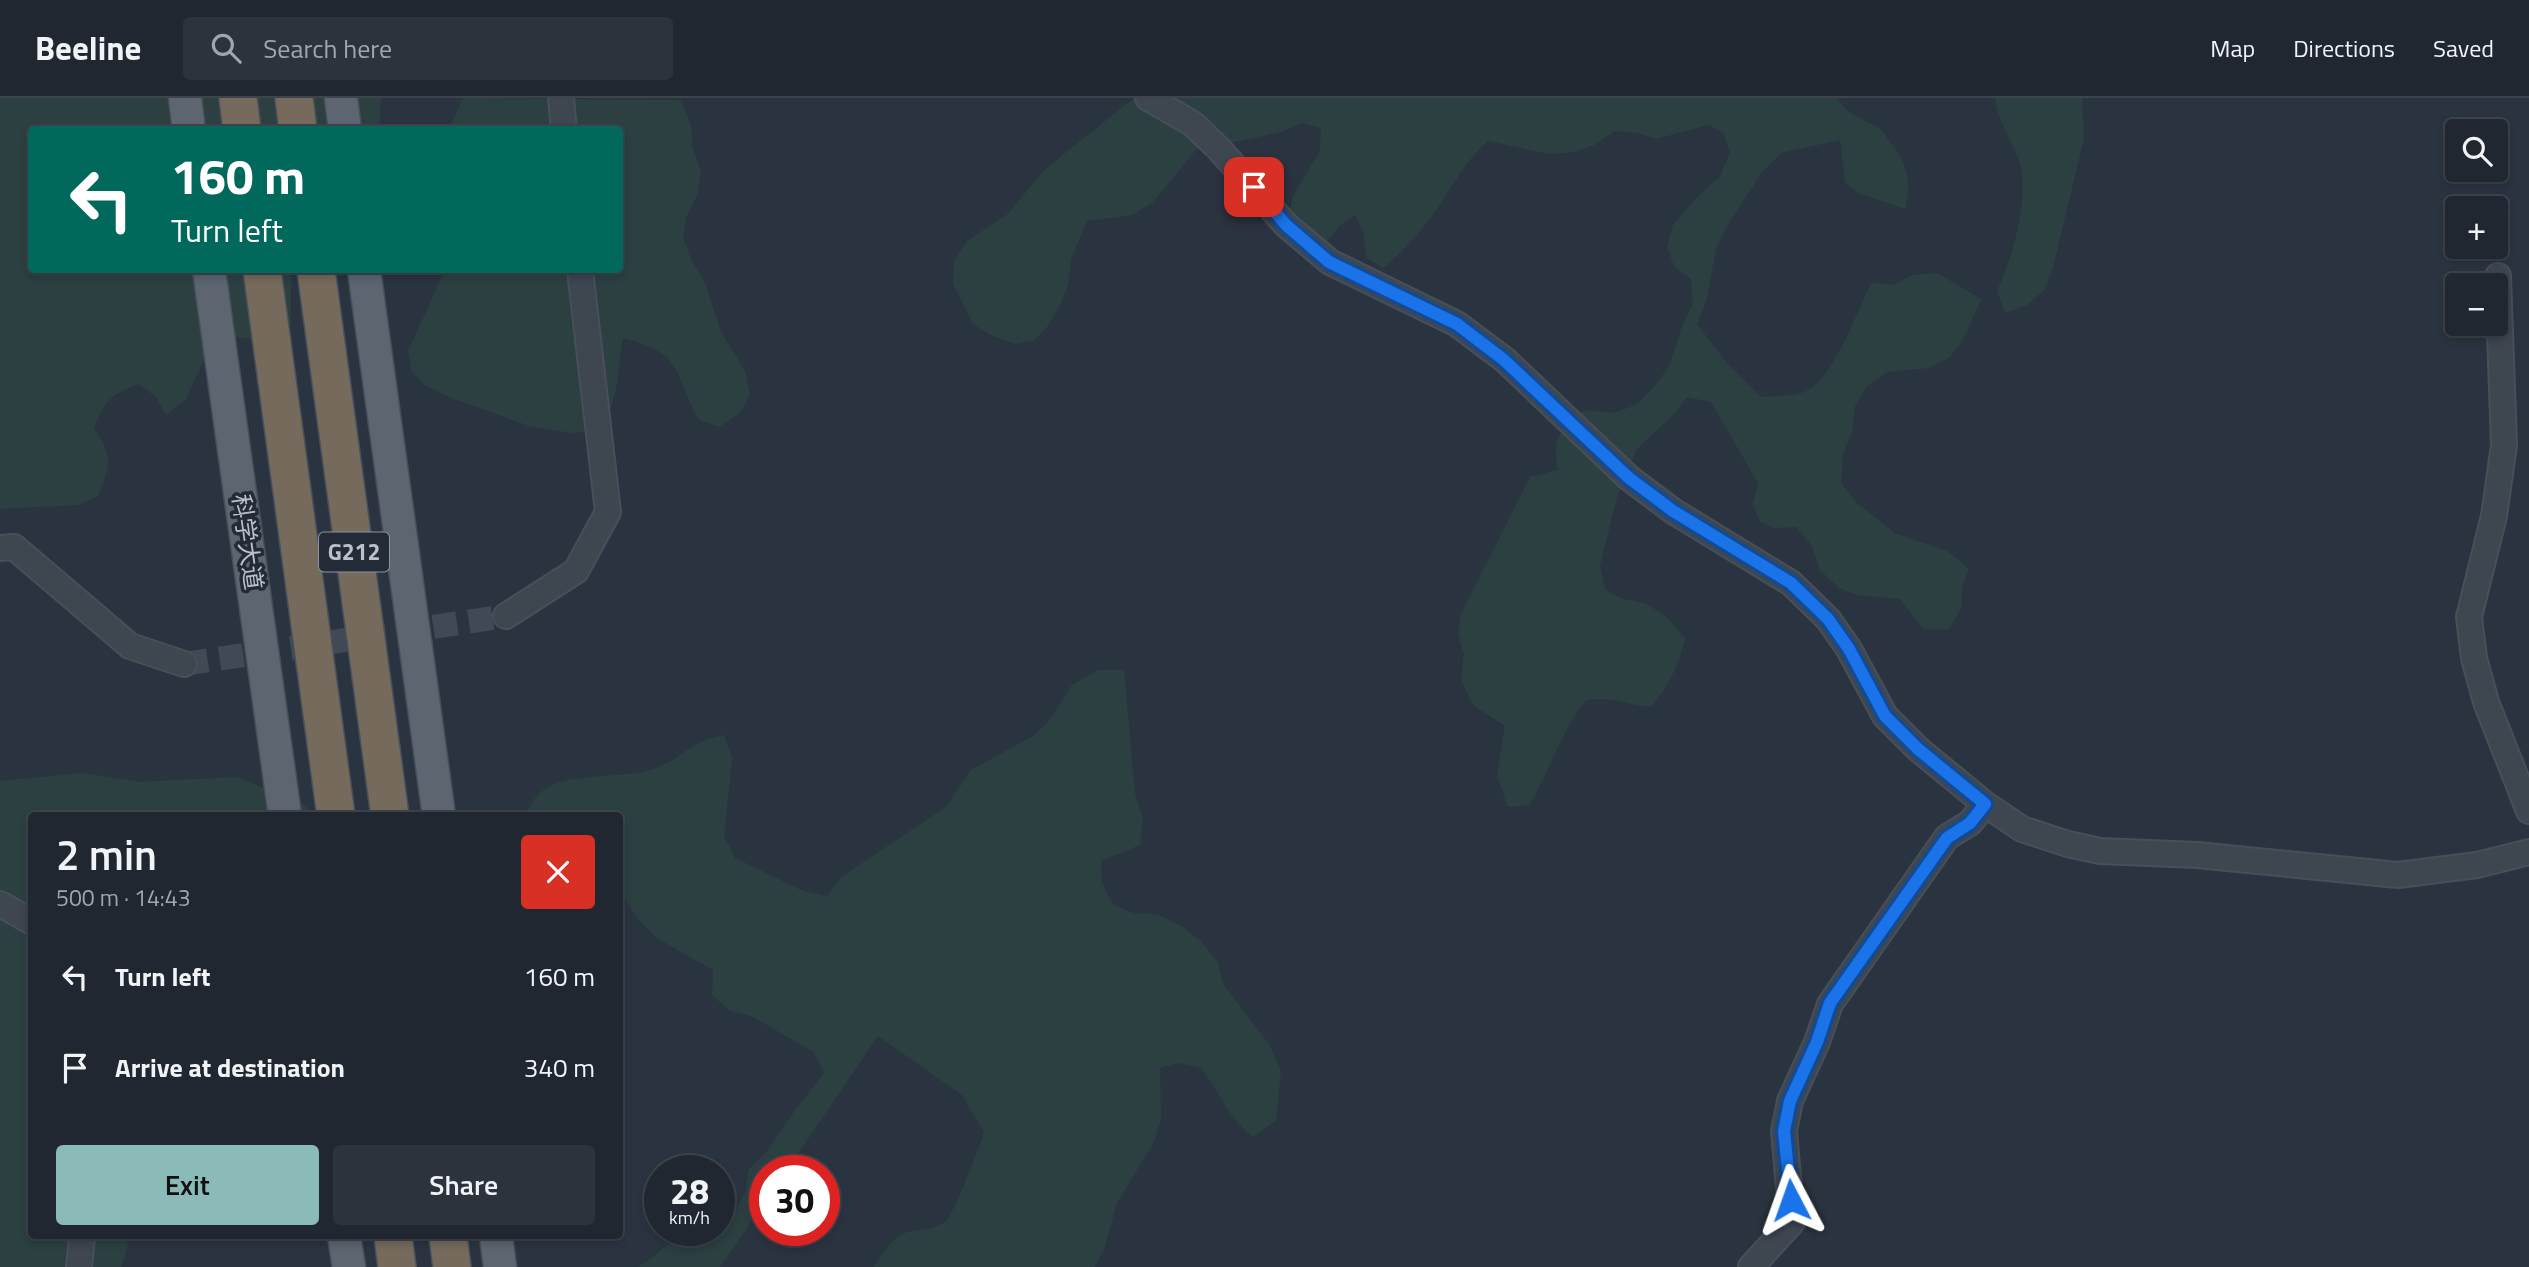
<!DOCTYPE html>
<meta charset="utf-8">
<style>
:root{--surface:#202730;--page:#2d333c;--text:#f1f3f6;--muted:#a2a5ab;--line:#3d444c;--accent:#8bbbb9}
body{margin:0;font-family:"Titillium Web","Noto Sans SC",sans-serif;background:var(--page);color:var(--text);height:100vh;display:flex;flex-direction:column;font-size:26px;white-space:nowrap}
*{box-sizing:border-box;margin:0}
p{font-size:23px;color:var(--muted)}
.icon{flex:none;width:38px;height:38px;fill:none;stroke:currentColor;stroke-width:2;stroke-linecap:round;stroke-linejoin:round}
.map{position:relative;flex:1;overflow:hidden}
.sheet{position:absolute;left:28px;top:714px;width:595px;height:427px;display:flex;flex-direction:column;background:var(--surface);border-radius:7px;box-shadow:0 4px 10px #0003,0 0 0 2px var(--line)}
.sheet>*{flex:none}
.guide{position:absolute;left:28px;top:28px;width:595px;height:147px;border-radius:7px;box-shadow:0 4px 10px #0003,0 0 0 2px var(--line);background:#00695c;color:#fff;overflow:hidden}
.controls{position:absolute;left:2445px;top:21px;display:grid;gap:14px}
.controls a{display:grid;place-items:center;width:63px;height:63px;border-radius:7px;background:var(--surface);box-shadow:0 4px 10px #0003,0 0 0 2px var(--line);font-size:35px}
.speed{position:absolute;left:644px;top:1057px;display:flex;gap:14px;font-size:35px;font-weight:700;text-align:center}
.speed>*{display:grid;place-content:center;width:91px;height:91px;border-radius:50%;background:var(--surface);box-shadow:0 4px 10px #0003,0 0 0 2px var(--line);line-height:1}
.speed small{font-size:18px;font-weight:400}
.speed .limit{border:10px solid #d22;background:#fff;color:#111}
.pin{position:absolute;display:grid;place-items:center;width:60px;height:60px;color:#fff;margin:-30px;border-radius:14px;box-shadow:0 4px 10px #0006}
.me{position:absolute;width:77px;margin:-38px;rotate:356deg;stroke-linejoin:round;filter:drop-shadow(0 0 5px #0008)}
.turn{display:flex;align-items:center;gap:24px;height:147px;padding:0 28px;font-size:32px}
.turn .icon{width:91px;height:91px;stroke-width:2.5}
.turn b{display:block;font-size:49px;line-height:60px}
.round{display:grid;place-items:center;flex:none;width:74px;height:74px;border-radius:7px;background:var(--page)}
.summary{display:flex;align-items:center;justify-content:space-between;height:119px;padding:0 28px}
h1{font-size:42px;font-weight:600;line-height:52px}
.button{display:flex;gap:14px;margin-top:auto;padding:14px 28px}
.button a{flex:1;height:80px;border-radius:7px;background:var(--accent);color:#111;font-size:28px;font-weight:600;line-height:80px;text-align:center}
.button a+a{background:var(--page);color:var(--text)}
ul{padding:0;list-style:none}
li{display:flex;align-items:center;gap:21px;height:91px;padding:0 28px}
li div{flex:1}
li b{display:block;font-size:26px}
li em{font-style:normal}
header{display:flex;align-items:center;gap:42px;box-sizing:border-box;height:98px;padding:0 35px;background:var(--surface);border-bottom:2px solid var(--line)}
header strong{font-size:33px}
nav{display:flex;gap:38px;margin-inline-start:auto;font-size:24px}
.search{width:490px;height:63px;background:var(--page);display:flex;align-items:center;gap:18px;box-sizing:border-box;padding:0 24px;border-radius:7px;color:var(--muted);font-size:26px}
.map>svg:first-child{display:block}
.green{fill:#2c4041}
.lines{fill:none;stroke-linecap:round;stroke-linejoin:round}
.minor-tunnel{stroke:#404955;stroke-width:24;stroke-dasharray:24 12;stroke-linecap:butt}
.minor-casing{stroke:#474f5a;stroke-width:28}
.major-casing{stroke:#474f5a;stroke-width:35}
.highway-casing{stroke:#48515b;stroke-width:40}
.minor{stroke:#3e4650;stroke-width:24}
.major{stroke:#5c6570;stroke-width:32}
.highway{stroke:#756a5b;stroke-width:37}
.route-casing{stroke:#114b97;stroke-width:18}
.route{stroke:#1a73e8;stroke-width:12}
.labels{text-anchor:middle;stroke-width:7;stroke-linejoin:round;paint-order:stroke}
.shield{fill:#222b36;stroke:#8d949e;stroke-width:2}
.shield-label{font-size:23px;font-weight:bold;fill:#bbc1ca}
.street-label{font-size:24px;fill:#bbc1ca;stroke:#222b36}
</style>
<header>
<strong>Beeline</strong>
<div class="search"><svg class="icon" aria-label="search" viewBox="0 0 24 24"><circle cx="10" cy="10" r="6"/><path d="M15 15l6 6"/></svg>Search here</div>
<nav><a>Map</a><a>Directions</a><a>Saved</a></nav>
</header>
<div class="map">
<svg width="2529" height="1169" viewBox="0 0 2529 1169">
<rect width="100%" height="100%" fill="#2a3440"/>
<!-- green -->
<path class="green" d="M0 0H381L379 31 32 32V172H291V227L281 246C258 245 238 236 215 237L186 301 166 317 156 299 139 286C111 296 105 302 94 330 113 358 111 366 98 398L79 407 0 411Z
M463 0 680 2 691 26 692 48 701 73 697 97 686 120 683 139 691 162 704 183 722 236 745 273 750 297 740 315 719 329 698 321C673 272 683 255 623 240 616 276 621 302 597 333L572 335 529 328 449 299 426 288 412 274 408 253 445 172H620V32L449 31Z
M1134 0H1838C1844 15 1863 21 1877 29 1883 32 1886 39 1891 45 1909 70 1911 80 1905 111L1858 95 1845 84 1840 42 1781 55 1762 74 1727 128 1716 150 1707 201 1697 226 1726 264 1761 299C1775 298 1798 299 1810 291 1837 272 1856 215 1871 185L1893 187 1912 177 1937 175 1981 201 1963 242 1950 259 1928 270 1888 274 1867 288 1855 308 1852 334 1843 356 1841 385 1857 405 1896 436 1947 453 1969 471 1962 489 1961 511 1948 532 1923 531 1900 501 1857 497 1839 490 1820 472 1811 446 1796 429 1774 430 1759 423 1753 406 1758 385 1711 304 1687 299 1674 316 1636 352 1617 399 1600 468 1605 492 1623 501 1647 506 1668 520 1685 540C1679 568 1669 587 1651 609 1624 607 1612 597 1585 603 1561 634 1550 673 1529 707L1508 709 1497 678 1505 628 1473 607 1461 582 1464 556 1458 536 1461 516 1530 379 1557 372C1554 338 1558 334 1584 312L1613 315 1636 307 1655 288 1670 267 1682 228 1693 205 1691 181 1674 168 1667 148 1673 127 1700 96 1720 79 1730 54 1723 34 1708 27 1656 41 1638 35 1615 33 1594 47 1574 54 1549 56 1488 43C1463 65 1451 91 1432 118 1418 137 1401 155 1383 170L1366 160 1364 135 1355 117 1339 128 1326 145 1301 154 1285 144 1292 100 1320 53 1321 30 1301 25 1282 34 1196 52 1153 104 1133 117 1087 123 1071 161 1068 187 1059 209 1047 229 1033 243 1015 246 993 238 973 226 953 186 954 163 967 143 1008 116 1044 72Z
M1995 0H2082L2084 40 2053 170 2044 192 2027 207 2005 215 1997 193C2012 161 2030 100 2020 66 2013 44 1998 24 1995 0Z
M1098 572H1124L1135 695 1143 720 1140 747 1101 763 1102 785 1113 807 1134 815 1157 816 1180 827 1201 843 1218 865 1223 886 1269 946 1281 973 1276 1022 1253 1039C1229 1021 1219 993 1200 969L1177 965 1160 970 1161 1021 1155 1042 1117 1105 1104 1151 1095 1169H874C882 1157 893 1137 908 1134 922 1131 932 1132 945 1124 953 1119 980 1048 984 1034L962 997 878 938 786 1073H765V1104L720 1169H637C650 1163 658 1153 670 1146 684 1137 704 1132 719 1132V1122L736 1113 745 1094 749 1071 768 1052 796 1011 824 975 814 954 751 918 730 913 712 897 713 872 657 840 638 821 625 801 620 806V718L524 717C529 711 533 701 540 695 565 671 628 684 661 668 687 656 692 643 724 637L732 660 724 738 735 760 803 793 827 798 840 780 946 709 971 672 1033 638 1049 623 1072 587Z
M83 675 140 684 237 679 307 708 312 717 32 718V1138H126L128 1149 121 1169H0V683Z"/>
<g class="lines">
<!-- minor-tunnel -->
<path class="minor-tunnel" d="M184 566 506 518"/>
<defs>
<path id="minor" d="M561 0 564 32
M1148 0 1193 26 1220 52 1286 127 1330 164 1457 226 1505 262 1629 380 1673 413 1791 485 1828 521 1849 551 1885 618 1918 651 1985 706 2022 731 2068 746 2100 753 2197 757 2398 777 2477 767 2529 754
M2498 178 2504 347 2494 418 2469 519 2474 560 2486 604 2529 713
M0 450 14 449 130 548 184 566
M506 518 576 473 608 414 580 172
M0 806 32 824
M79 1169 82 1138
M1751 1169 1792 1124 1784 1033 1790 1003 1817 944 1830 906 1947 739 1970 725 1985 706"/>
<path id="major" d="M185 0 189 32
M341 0 345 32
M209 172 285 718
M364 172 439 718
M344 1138 349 1169
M496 1138 500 1169"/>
<path id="highway" d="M238 0 242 32
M294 0 298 32
M262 172 336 718
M316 172 390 718
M393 1138 397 1169
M448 1138 452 1169"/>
</defs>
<!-- minor casing -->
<use href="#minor" class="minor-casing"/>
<!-- major casing -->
<use href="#major" class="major-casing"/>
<!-- highway casing -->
<use href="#highway" class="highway-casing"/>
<!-- minor -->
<use href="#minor" class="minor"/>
<!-- major -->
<use href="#major" class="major"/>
<!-- highway -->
<use href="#highway" class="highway"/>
</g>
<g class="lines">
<defs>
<path id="route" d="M1254 89 1286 127 1329 164 1457 226 1504 262 1629 380 1673 413 1791 485 1828 521 1849 551 1885 618 1918 651 1985 706 1970 725 1947 740 1830 905 1817 944 1790 1003 1784 1033 1791 1102"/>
</defs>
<!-- route casing -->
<use href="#route" class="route-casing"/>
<!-- route -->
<use href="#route" class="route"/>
</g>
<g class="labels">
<!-- shield labels -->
<rect class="shield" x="319" y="434.5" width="70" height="39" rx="5"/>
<g class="shield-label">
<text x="354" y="462">G212</text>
</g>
<!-- street labels -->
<g class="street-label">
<text transform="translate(247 444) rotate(82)" y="8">科学大道</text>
</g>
</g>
</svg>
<div class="controls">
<a><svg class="icon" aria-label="search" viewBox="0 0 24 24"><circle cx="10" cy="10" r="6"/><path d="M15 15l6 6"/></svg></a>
<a>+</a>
<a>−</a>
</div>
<div class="speed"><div>28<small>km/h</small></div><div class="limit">30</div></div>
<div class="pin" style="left:1254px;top:89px;background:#d93025"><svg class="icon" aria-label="arrive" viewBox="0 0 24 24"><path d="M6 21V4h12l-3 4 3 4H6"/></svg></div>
<svg class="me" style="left:1791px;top:1102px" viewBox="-20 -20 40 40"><path d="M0-17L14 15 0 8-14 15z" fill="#1a73e8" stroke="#fff" stroke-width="4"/></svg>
<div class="guide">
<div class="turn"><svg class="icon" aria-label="left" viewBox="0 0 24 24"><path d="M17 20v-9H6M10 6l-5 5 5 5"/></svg><div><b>160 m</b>Turn left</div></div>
</div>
<section class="sheet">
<div class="summary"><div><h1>2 min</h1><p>500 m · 14:43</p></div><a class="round" style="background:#d93025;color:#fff"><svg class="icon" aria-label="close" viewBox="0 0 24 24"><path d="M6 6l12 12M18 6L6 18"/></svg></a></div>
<ul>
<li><svg class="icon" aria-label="left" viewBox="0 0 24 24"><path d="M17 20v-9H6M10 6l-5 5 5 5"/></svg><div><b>Turn left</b></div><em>160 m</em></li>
<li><svg class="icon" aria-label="arrive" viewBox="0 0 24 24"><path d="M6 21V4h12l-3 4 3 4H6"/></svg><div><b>Arrive at destination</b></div><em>340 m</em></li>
</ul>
<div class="button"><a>Exit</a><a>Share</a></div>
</section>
</div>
